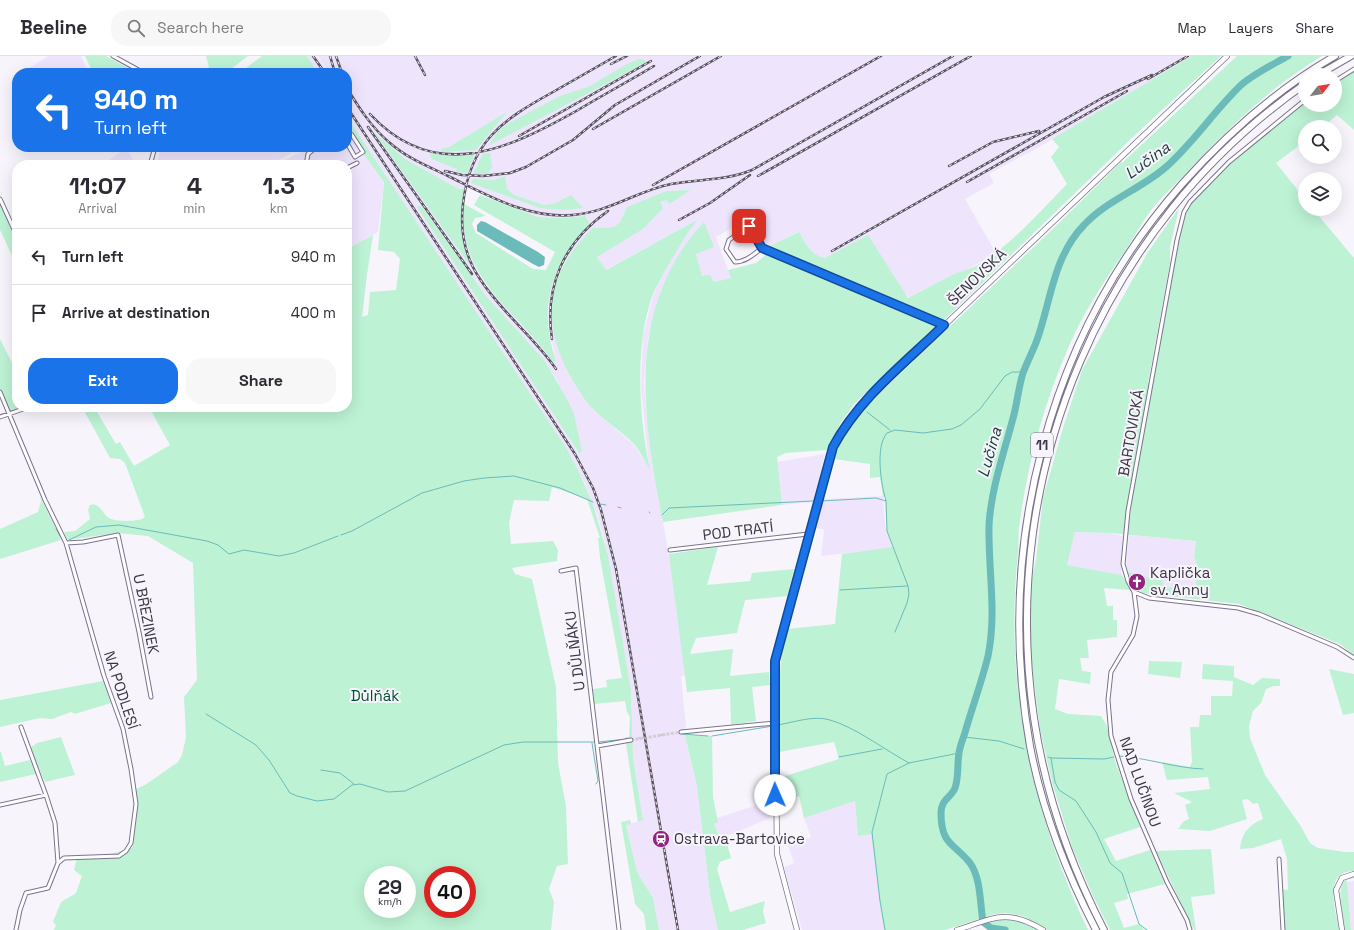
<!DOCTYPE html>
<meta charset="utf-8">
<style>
:root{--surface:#fff;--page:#f7f7f7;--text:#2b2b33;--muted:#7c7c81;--line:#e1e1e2;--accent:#1a73e8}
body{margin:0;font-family:"Space Grotesk",sans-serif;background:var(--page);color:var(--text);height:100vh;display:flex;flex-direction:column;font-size:15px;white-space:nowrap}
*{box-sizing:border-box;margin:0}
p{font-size:13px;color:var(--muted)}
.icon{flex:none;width:22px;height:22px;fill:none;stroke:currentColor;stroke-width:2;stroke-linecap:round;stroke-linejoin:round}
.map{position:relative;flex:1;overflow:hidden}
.panel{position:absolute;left:12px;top:104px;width:340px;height:252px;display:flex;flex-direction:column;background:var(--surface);border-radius:16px;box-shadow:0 4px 16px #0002}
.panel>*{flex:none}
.banner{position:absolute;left:12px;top:12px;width:340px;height:84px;border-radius:16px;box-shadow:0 4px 16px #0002;background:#1a73e8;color:#fff;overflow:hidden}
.needle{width:26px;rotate:59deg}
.tools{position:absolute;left:1298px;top:12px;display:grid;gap:8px}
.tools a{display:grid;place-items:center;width:44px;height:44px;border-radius:50%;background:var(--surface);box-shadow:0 4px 16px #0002;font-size:20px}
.speed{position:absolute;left:364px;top:810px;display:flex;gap:8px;font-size:20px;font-weight:700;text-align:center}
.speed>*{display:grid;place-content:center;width:52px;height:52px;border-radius:50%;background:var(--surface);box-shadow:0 4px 16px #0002;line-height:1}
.speed small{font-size:10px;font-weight:400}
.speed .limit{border:6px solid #d22;background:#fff;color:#111}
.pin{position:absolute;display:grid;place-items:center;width:34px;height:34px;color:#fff;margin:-17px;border-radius:8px;box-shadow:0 2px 6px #0006}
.me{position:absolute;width:44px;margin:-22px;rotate:359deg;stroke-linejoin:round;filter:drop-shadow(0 0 3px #0008)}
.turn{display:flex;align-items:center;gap:14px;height:84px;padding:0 16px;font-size:18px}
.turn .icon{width:52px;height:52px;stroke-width:2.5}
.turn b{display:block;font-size:28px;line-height:34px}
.eta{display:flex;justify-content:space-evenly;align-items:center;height:68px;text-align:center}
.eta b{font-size:24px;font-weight:600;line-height:28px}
.action{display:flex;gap:8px;margin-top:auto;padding:8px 16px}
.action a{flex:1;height:46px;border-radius:16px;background:var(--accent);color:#fff;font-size:16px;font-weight:600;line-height:46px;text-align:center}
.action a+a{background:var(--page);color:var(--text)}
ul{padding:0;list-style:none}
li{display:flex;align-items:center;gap:12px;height:56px;padding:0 16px;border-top:1px solid var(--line)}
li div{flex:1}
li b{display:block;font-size:15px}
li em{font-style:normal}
header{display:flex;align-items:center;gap:24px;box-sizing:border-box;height:56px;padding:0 20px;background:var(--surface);border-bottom:1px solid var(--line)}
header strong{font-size:19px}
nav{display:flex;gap:22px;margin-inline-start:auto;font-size:14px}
.search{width:280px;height:36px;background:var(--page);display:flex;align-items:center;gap:10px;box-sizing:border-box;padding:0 14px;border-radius:16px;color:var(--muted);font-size:15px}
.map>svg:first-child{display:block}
.built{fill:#eee5fd;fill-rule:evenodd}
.green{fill:#bdf2d4;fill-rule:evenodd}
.water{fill:#6bbbba}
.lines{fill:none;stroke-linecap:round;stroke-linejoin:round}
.stream{stroke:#6bbbba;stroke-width:1}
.river{stroke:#6bbbba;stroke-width:7}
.street-tunnel{stroke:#d1cfd6;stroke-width:3;stroke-dasharray:3 1.5;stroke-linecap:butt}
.street-casing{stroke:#7c728e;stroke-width:5}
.secondary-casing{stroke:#7c728e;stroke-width:6}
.highway-casing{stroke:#7c728e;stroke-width:8}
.street{stroke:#fff;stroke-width:3}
.secondary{stroke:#fff;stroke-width:4.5}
.highway{stroke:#fff;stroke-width:6}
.rail-casing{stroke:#595560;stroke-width:2.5}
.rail{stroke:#f7f5fb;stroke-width:1;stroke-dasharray:3;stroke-linecap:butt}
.route-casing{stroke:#114b97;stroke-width:10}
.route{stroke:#1a73e8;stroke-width:7}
.labels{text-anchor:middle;stroke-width:4;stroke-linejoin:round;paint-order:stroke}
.shield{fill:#f7f5fb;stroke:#736f7a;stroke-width:1}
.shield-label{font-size:14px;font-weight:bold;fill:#3b3643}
.street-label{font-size:15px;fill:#3b3643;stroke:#f7f5fb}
.poi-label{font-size:15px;fill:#3b3643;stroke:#f7f5fb;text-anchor:start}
.park-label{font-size:15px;fill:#005133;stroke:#f7f5fb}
.water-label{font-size:16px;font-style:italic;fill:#163c3c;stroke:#f7f5fb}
</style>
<header>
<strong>Beeline</strong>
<div class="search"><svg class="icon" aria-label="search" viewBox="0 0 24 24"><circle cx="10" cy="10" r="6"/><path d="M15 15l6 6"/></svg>Search here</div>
<nav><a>Map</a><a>Layers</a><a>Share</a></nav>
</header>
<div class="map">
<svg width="1354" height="874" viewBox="0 0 1354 874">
<rect width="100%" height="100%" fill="#f7f5fb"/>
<!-- built -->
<path class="built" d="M48 0H81L89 17H22Z
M307 0H317L328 17H318Z
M318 0H1192L1041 90 989 118 994 127 965 143 996 197 965 215 956 217 910 241 825 202 817 200 812 197 798 176 768 191 751 161 716 181 731 222 714 226 702 220 696 198 679 200 666 223 661 234 648 282 644 326 646 357 652 408 674 525 686 620H681L686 671 684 674 697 730 710 839 718 874H659L653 842 637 816 626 769 643 764 633 702 631 634 604 484 597 458 584 426 555 375 347 61V17H329ZM376 78 405 103 459 133 464 132 461 169 469 209ZM467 132 538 161 561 162 585 160 590 167 575 185 560 207 554 222 549 242 548 267 556 305H553L486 229 475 211 464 168V145ZM689 134 670 148 666 144 660 146 643 173 597 200 605 214 695 165H697L689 174 660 222 653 240 643 280 641 332 649 412 634 389 592 352 557 223 563 208 593 172 614 171 620 166 627 151 666 135ZM421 149 486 240 545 305 558 326 579 397 417 151Z
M347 72 384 126 378 176 347 193V109H275L311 91H347Z
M161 91H297L289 95 290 98 269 109H157Z
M127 92 135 109H101Z
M825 398 813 446 782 449 777 406Z
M883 440 885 469 893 492 821 500 824 475 823 473 814 472 822 443Z
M1075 476 1110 477 1123 480 1121 506 1122 519 1067 509Z
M1129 479 1196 485 1194 500 1198 512 1195 534 1163 531 1162 522 1144 521 1145 518 1128 516 1126 505Z
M772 744V761L725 781 719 780 714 768 717 766V762Z
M855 745 858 780 871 777 884 874H802L784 811 794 807 788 789 811 781 804 762Z
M1354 825V874H1351L1347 826Z"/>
<!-- green -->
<path class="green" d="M85 0H106L137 17H93Z
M206 0H248L226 17H206L209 11Z
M262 0H307L318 17H239Z
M1192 0H1221L1136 78 944 264 768 191 799 176C806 188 810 199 825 202L868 179 908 242 910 241 956 217C993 211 1041 154 1067 128L1051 101 1059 91 1052 83Z
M1237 0H1322C1273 29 1232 69 1193 110 1180 124 1164 138 1152 153 1142 166 1134 181 1125 195 1104 225 1084 256 1069 290 1044 347 1027 409 1019 472 1018 480 1019 489 1018 497 1004 627 1031 756 1088 874H1048L1023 860 1008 857 995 858 945 874H884L871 778 858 780 855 745 804 762 799 740 779 745V722L839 703 834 686 779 696C780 654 776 614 787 573L835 568 842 498 893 491 887 475 885 440 883 441 880 421 870 422V408L834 403C843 375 862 355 882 335L1057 169 1121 106 1122 107Z
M639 3 645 4V7L488 90 498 75 509 67 560 40 590 30 627 8Z
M1354 13V74L1337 59 1323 71H1305V85L1276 107 1305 143V153H1313L1354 202V599L1340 588 1239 548 1143 537 1133 529 1128 516 1145 519V521L1162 522 1164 531 1195 533 1198 512 1194 500 1196 485 1110 477 1075 476 1067 509 1122 519 1130 534 1104 532 1107 550H1113V564H1117V581L1087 584 1089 602H1080L1082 615 1091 616 1090 628 1059 623 1055 653 1068 658 1101 660 1107 670 1115 705 1140 771 1104 783 1116 805 1150 794 1165 828 1127 838 1128 843 1114 847 1124 872 1139 868 1144 874H1110L1093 840 1072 791 1052 726 1040 673 1030 594V530L1036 504 1043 442 1062 375 1082 314 1148 196 1179 152 1170 191V207L1148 327H1153L1173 205 1184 156 1190 146 1229 106 1305 44V49H1335V25Z
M507 56 476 94 441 96V93L449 91Z
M347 61 565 390 578 414 593 448 608 500 631 634 633 702 643 764 638 766 625 681H629L630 661 627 656 625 645 594 648 593 633 607 631 606 624 622 622 600 502 598 482H600L587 443 552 431 549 445 514 444 509 467 511 488 553 485 558 494 557 505 512 512 515 518 532 523 556 631 558 707 566 750 568 808 557 810 549 833 554 846 551 874H54L56 869 53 866 61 846 76 837 82 820 74 814 77 802H97L132 792 137 760 136 733 145 729 178 706 182 699 186 681 184 641 197 624 193 507 148 480 117 477 67 484 64 476 75 475 90 463 88 454 90 449C100 446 102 458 109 462 115 466 141 466 145 461L125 407 120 403 110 402 82 351H94L116 388 120 386 134 410 170 389 149 351H347V193L373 179 367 219 362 261 368 259 370 236 396 234 400 203 394 196 378 194 384 126 347 75ZM373 819H407V853H373ZM433 819H467V853H433Z
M374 76 405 103 459 133 465 132 461 169 470 210Z
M429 97 452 100 475 97 467 118 456 115 457 113 432 103Z
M483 97H490L492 111 488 118H473Z
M505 120 507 133 514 139 543 149 554 148 571 139 583 152 564 154 540 152 471 127 473 123 494 124Z
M690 134 670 148 666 144 660 146 663 152 643 173 597 201 606 214 695 165H697C688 175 682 186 675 198 667 211 659 224 653 238 634 289 639 361 650 414 645 406 640 395 634 388 621 375 605 365 592 352 582 341 574 327 567 314 540 261 549 213 593 172L614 171 620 166 627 151 666 135Z
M480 139 538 161 561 162 585 160 590 167C552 211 537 247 556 305L553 306C515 253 457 222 464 148L486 160 475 162 472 168 476 177 533 213 546 214 555 196 474 149Z
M0 146 17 183V210L0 174Z
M421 149 486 240 545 305 568 345 574 358 582 396 579 397 417 151Z
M704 166 714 191 696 198 702 220 710 219 714 226 731 222 728 214 756 207 767 198 938 269 854 348 841 366 827 394 786 397 777 401 782 449 663 466C642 362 625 251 704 166Z
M0 283 17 317V351H23L10 355 0 333Z
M40 440 61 484 0 503V473L38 456 41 445Z
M718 491 707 529 750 525 752 517 794 513 787 540 745 544 737 577 696 582 690 598 733 593 730 620 769 616 770 629 752 631 756 665 731 669 730 632 687 636 669 498Z
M1149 605 1182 606 1180 622 1148 618Z
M1203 608 1234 610V621L1253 629 1262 622 1280 623V630H1274L1266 633 1261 647 1253 655 1249 670 1250 682 1265 719 1300 769 1310 787 1318 792 1345 796H1354V815C1322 815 1336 855 1339 874H1284L1280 833 1288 834 1287 803 1281 783 1253 792 1240 793C1242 776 1249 769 1263 763L1258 747 1253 748 1248 743 1242 744 1247 763 1210 775 1178 773 1184 765 1189 763 1185 749 1192 746 1174 737 1210 733 1208 721 1167 724 1162 706 1190 711 1192 706 1190 671H1199L1200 659H1211V640H1232L1233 625 1202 623Z
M1329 613 1354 618V657L1343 659Z
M103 625 111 647 75 658 71 656 52 663 40 662 0 671V644Z
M685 679 712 680 713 741 718 766 714 768 719 780 725 781 731 802 720 806 717 813 730 856 765 845 763 856 766 867 743 874H718L710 839 697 730Z
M61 681 75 719 45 726 30 692 37 687Z
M0 696H1L5 710 30 704 36 718 0 726Z
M630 764 631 768 626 769 637 816 653 842 659 874H646L644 858 635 848 621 766Z
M1211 793 1215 838 1191 841 1196 874H1194L1156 795Z
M1346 823 1347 826 1351 874H1345C1343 859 1335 835 1346 823Z
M1002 863 1020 865 1037 874H1007L1005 872 990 870 987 867Z"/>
<!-- water -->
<path class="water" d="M481 165 485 166 538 196 545 201 544 209 539 211 533 208 477 175V169Z"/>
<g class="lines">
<!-- stream -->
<path class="stream" d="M867 356 890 374
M821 445 876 442 886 445C881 428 875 391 887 377L895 374 923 377 952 373 961 369 980 353 1005 320 1012 316H1023
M886 445 887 475 908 530 909 538 907 547 895 576
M600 448 606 449
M618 451 621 452
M649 456 650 457
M662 459 669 452 813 445
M56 473 64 487
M341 479 352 475 422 437 464 425 484 422 514 420 560 432 593 446
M69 484 96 471 119 469 207 485 218 489 229 498 244 494 279 500 294 497 338 480
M840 534 907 530
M206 658 256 689 269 704 290 737 297 740 317 745 334 743 352 729 360 728 388 736 405 735 504 689 523 686H594
M778 669C795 666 814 659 830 664 855 671 885 694 909 707
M682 678 708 680
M658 679H665
M712 680 773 670
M964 681 999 685 1024 693
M639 682H640
M598 686 627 683
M592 687 598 725 596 728
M1119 700C1148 702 1175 712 1203 713
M839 701 882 693
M1048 701 1051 702 1055 726 1059 734 1076 745 1096 776 1110 807 1122 817 1139 868 1147 874
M1051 702 1104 703 1114 701
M321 714 340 717 354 728
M885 874 880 845 872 776 887 718 909 707 959 697"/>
<!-- river -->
<path class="river" d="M1005 874 991 872 983 866C980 848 981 822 970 807 954 787 941 789 941 757 941 743 951 742 955 732 959 720 957 709 959 697 960 689 964 681 966 673 973 649 982 625 988 600 997 557 988 513 989 469 991 434 1003 400 1012 366 1017 350 1018 333 1023 317 1027 306 1033 295 1037 284 1051 245 1053 201 1084 169 1107 144 1141 133 1166 111 1194 86 1214 55 1241 29 1255 17 1272 9 1288 0"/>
<!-- street-tunnel -->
<path class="street-tunnel" d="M631 684 681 676"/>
<defs>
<path id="street" d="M113 0 144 17
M1335 25 1354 13
M347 75 352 79 363 96 355 101 347 87
M150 109 155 91
M306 109 308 98 316 91
M347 112 357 107
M0 143 17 180
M747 166 762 192 944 269
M749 170 729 184 726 193 735 206C746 206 754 198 762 192
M0 336 45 444 66 487 104 620 123 673 131 713 136 748 131 787 126 795 119 800 64 802 58 807 48 832 26 837 20 854 16 874
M0 361 29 351
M66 487 83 486 118 479 139 576 151 641
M670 494 808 478
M561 515 576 512 619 874
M1134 536 1149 542 1238 552 1259 558 1337 591 1354 602
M21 671 46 739
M681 676 775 667
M597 690 631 684
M0 749 46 739 55 767 58 807
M1279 803 1283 874
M1190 874 1187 864 1167 826 1131 743 1111 680 1108 644 1111 616 1133 579 1137 560 1134 536 1128 525 1123 508 1128 455 1177 184 1184 156 1190 146 1229 106 1305 44"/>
<path id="secondary" d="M797 874 777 798 775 605 833 391 848 366 865 345 1227 0
M957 874C994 862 1007 852 1043 874
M1342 874 1336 834 1342 822 1354 818"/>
<path id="highway" d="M1318 19 1351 0
M1096 874C1066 816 1042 754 1030 690 995 491 1047 281 1182 128 1226 79 1277 33 1335 0
M1104 874C1070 808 1045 736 1034 662 998 417 1102 170 1305 28"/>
</defs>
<!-- street casing -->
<use href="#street" class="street-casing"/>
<!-- secondary casing -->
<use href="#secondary" class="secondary-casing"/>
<!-- highway casing -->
<use href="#highway" class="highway-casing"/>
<!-- street -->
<use href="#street" class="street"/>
<!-- secondary -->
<use href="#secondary" class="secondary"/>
<!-- highway -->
<use href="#highway" class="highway"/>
<defs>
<path id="rail" d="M313 0 325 17
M330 0 335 17
M336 0 342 17
M415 0 425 19
M611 8 627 0
M1148 23 1188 0
M347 32C359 52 372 72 390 87 407 102 427 110 448 120 487 139 528 163 573 159 609 156 637 135 671 128 699 123 725 125 752 114L953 0
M347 51 575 398 593 432 601 454 616 513 678 874
M370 58C435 128 507 94 578 54 603 39 629 25 654 10
M368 71 472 218
M593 73 721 0
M519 80 651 5
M949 110 993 86 1039 75
M445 115 462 119 483 120 510 117 526 111 573 84 615 49 700 0
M758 120 971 0
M967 126 1127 35
M653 129 881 0
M679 164 710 147 750 119
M832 195 1104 41 1152 19
M552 283C544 230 564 186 608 155
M556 313C534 281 501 256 480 223 465 201 460 174 463 148 470 86 502 64 553 36 574 24 595 12 616 0"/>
</defs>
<!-- rail casing -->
<use href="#rail" class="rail-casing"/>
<!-- rail -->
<use href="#rail" class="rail"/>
</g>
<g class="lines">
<defs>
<path id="route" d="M749 170 762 192 944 269C905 307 859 342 833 391L775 605V739"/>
</defs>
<!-- route casing -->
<use href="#route" class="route-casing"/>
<!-- route -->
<use href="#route" class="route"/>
</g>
<!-- icons -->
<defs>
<symbol id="church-disc" viewBox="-11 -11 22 22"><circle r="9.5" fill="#952280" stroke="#f7f5fb"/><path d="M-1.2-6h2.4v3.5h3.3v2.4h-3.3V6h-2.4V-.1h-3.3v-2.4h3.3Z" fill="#fff"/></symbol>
<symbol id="station-disc" viewBox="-11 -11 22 22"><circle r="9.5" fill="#952280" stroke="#f7f5fb"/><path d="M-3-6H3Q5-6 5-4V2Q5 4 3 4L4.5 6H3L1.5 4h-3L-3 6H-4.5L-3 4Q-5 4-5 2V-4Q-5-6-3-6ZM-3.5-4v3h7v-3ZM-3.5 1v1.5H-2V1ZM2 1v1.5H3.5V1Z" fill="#fff"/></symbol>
</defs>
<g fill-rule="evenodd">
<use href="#church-disc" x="1127" y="516" width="20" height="20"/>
<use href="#station-disc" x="651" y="773" width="20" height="20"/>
</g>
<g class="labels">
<!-- shield labels -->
<rect class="shield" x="1031" y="377" width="22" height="24" rx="3"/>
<g class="shield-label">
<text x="1042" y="394">11</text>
</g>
<!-- street labels -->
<g class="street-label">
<text transform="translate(977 221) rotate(-44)" y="5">ŠENOVSKÁ</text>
<text transform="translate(1131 377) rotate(-80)" y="5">BARTOVICKÁ</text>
<text transform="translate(738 475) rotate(-7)" y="5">POD TRATÍ</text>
<text transform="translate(146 558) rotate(79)" y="5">U BŘEZINEK</text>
<text transform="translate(575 595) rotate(-97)" y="5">U DŮLŇÁKU</text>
<text transform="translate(121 634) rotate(72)" y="5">NA PODLESÍ</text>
<text transform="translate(1140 726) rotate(70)" y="5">NAD LUČINOU</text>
</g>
<!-- poi labels -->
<g class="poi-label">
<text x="1150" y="522">Kaplička<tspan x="1150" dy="17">sv. Anny</tspan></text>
<text x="674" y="788">Ostrava-Bartovice</text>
</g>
<!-- park labels -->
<g class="park-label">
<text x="375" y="645">Důlňák</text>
</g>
<!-- water labels -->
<g class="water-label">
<text transform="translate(1147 104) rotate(-36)" y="6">Lučina</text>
<text transform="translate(989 396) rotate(-74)" y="6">Lučina</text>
</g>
</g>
</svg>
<div class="tools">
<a><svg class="needle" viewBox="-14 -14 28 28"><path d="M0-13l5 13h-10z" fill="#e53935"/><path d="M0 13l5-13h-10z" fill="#7c7c81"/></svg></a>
<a><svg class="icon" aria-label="search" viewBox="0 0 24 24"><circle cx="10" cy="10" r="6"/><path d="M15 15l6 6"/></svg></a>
<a><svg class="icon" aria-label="layers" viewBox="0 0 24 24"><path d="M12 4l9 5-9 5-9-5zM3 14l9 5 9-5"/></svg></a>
</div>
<div class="speed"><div>29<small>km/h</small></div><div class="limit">40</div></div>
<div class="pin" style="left:749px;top:170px;background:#d93025"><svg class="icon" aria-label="arrive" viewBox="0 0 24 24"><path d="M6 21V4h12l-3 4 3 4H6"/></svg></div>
<svg class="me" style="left:775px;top:739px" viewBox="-20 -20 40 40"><circle r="19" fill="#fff"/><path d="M0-13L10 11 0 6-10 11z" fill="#1a73e8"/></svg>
<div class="banner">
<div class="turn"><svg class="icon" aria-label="left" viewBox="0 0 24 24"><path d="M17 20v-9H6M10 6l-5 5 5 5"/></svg><div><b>940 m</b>Turn left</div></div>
</div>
<section class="panel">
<div class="eta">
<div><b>11:07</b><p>Arrival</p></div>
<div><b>4</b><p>min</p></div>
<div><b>1.3</b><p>km</p></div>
</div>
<ul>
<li><svg class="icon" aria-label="left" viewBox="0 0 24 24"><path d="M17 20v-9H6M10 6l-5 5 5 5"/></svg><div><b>Turn left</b></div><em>940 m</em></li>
<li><svg class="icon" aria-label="arrive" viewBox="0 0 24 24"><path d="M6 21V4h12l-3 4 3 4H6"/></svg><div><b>Arrive at destination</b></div><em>400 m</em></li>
</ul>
<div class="action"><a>Exit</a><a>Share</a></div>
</section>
</div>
